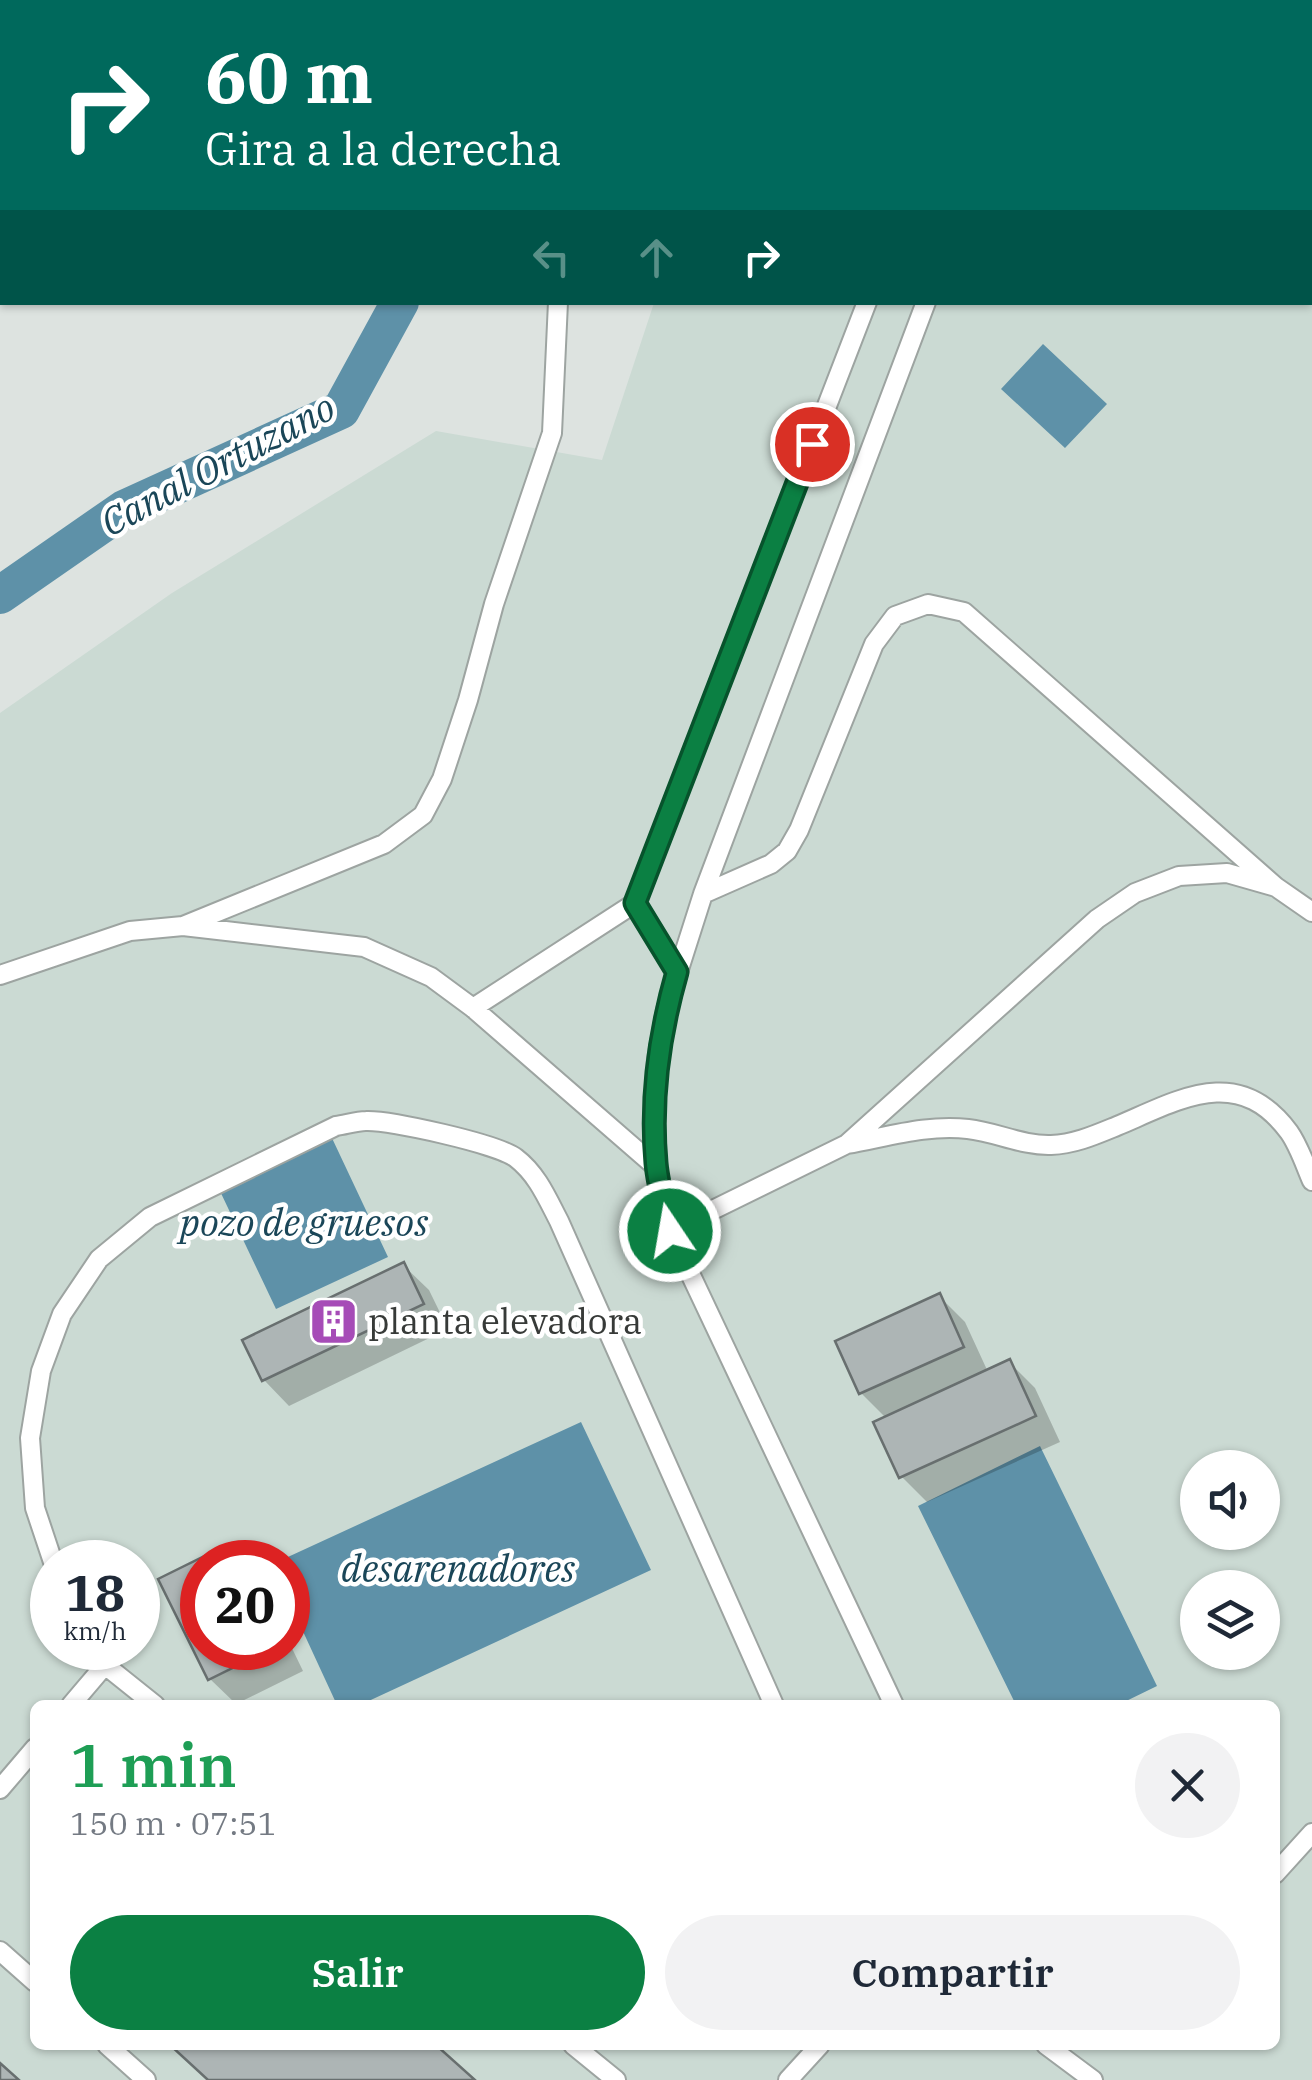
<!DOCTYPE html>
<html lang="es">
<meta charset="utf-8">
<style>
:root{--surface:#fff;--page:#f2f2f3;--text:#1f2937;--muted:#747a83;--accent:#0b8043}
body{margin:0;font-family:"IBM Plex Serif",serif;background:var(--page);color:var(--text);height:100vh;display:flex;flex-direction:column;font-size:38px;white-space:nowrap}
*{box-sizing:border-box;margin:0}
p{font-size:32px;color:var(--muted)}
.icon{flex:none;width:55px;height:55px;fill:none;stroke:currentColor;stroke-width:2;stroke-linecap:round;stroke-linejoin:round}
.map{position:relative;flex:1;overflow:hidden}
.drawer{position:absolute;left:30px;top:1700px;width:1250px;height:350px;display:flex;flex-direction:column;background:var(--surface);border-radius:15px;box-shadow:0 2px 8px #0004}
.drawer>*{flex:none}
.guide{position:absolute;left:0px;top:0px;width:1312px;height:305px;box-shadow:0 2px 8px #0004;background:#00695c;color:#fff;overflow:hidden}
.tools{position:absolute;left:1180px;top:1450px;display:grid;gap:20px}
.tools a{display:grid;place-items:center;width:100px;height:100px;border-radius:50%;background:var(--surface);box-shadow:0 2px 8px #0004;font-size:50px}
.speed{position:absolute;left:30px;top:1540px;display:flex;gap:20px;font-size:50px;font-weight:700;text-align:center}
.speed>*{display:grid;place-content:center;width:130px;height:130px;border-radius:50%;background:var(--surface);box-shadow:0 2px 8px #0004;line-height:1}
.speed small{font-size:25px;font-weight:400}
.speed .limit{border:15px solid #d22;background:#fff;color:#111}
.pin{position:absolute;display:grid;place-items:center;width:85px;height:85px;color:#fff;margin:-42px;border:5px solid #fff;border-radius:50%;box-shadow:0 2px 10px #0007}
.me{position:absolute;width:110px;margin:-55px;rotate:348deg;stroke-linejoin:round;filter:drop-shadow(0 0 8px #0008)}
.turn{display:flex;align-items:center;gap:35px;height:210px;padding:0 40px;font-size:45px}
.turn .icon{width:130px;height:130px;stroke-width:2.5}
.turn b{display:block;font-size:70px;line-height:85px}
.lanes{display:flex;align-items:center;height:95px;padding:0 40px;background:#0003;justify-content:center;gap:50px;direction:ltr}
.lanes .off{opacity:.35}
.round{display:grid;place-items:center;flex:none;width:105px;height:105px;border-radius:52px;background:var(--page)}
.head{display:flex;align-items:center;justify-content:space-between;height:170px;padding:0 40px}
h1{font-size:60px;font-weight:600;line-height:75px;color:#1e9e55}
.cta{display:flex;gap:20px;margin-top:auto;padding:20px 40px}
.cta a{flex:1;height:115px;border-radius:60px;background:var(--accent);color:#fff;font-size:40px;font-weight:600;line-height:115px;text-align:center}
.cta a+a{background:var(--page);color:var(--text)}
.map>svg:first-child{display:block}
.built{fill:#cbdad3;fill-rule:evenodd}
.water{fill:#5e91a8}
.shadow{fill:#0003}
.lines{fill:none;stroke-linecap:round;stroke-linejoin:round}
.canal{stroke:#5e91a8;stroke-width:38}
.building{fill:#adb5b5;stroke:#686f6f;stroke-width:2.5}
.service-casing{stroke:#9da4a1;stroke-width:22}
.path{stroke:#898e8b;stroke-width:6;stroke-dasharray:5 5;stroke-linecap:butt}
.service{stroke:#fff;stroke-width:18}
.route-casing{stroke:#07532c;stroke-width:25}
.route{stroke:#0b8043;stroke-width:18}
.labels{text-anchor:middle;stroke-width:9;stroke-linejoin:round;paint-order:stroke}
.poi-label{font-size:35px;fill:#373a38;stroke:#fff;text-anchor:start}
.water-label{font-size:38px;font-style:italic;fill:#1a4658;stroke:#fff}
</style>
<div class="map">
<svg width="1312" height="2080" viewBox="0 0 1312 2080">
<rect width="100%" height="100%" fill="#dde3e0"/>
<!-- built -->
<path class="built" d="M778 0H1312V2080H0V713L172 593 436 431 602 460 654 303 1310 302V2H777ZM1198 1468H1262V1532H1198ZM52 1562H138V1648H52ZM202 1562H288V1648H202ZM1198 1588H1262V1652H1198ZM35 1705H1275V2045H35Z"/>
<!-- water -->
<path class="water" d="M1043 344 1107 404 1065 448 1001 389Z
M331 1136 388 1257 276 1309 219 1189Z
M581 1422 651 1570 360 1705H337L288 1599V1562H277Z
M1040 1446 1157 1686 1118 1705H1016L918 1506Z"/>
<!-- shadow -->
<path class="shadow" d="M403 1265 429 1290 448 1329 289 1406 264 1380Z
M939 1296 965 1322 988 1372 1009 1362 1035 1388 1060 1442 927 1502 902 1477 887 1419 861 1393 838 1343Z
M228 1547 243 1562H202V1648H288V1640L303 1671 236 1704 210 1679 161 1580Z"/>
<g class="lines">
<!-- canal -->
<path class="canal" d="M532 2 533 0
M0 595 124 509 341 410 400 302"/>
</g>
<!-- building -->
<path class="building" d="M404 1262 424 1304 262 1381 242 1340Z
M940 1293 964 1347 859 1394 835 1341Z
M1010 1359 1036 1416 899 1478 873 1422Z
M229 1544 238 1562H202V1648H273L208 1680 158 1579Z
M170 2045H436L475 2080H208Z
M0 2063 19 2080H0Z"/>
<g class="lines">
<defs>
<path id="service" d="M626 2V0
M980 2V0
M703 894 771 864 787 851 799 830 874 644 895 616 928 604 964 612 1276 887
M183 926 384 844 423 815 442 779 468 700 494 604 552 433 558 302
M677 972 635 903 867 302
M0 975 130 931 183 926 364 947 431 977 473 1008 656 1167
M473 1008 635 903
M847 1144C887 1137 928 1124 968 1129 996 1132 1023 1146 1051 1145 1075 1144 1095 1135 1117 1126 1179 1100 1238 1063 1289 1132 1299 1146 1305 1165 1312 1181
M670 1231 847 1144 1097 919 1135 893 1179 876 1227 873 1276 887 1312 912
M53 1562 35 1508 30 1438 41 1371 62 1314 99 1259 150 1217 336 1126C345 1125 356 1121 366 1121 390 1120 498 1144 516 1158 537 1174 547 1198 559 1221L774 1705
M71 1705 105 1665 155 1705
M894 1705 670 1231 656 1167 654 1106 657 1059 666 1010 703 894 926 302
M0 1789 35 1748
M1275 1874 1312 1833
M0 1951 35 1982
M107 2045 146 2080
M573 2045 616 2080
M1046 2045 1093 2080
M788 2080 820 2045"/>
</defs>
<!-- service casing -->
<use href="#service" class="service-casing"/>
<!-- path -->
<path class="path" d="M285 0 289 2"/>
<!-- service -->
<use href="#service" class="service"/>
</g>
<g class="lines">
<defs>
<path id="route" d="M670 1231C665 1209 658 1186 656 1163 650 1097 659 1035 677 972L635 903 812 444"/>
</defs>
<!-- route casing -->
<use href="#route" class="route-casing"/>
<!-- route -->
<use href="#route" class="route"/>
</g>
<!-- icons -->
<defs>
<symbol id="building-square" viewBox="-11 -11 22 22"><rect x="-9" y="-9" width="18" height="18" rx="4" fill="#a64cb7" stroke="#fff"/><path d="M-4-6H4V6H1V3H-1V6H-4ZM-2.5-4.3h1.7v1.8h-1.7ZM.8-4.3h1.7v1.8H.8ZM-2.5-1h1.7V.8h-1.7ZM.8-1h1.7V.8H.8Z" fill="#fff"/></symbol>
</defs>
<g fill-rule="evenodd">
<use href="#building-square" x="306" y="1294" width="55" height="55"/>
</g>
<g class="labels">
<!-- poi labels -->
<g class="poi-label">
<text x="368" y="1334">planta elevadora</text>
</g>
<!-- water labels -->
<g class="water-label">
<text transform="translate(218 465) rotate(-28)" y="13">Canal Ortuzano</text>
<text x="304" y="1236">pozo de gruesos</text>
<text x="458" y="1582">desarenadores</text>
</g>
</g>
</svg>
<div class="tools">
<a><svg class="icon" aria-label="sound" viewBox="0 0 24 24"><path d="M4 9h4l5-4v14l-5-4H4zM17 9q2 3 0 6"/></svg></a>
<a><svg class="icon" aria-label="layers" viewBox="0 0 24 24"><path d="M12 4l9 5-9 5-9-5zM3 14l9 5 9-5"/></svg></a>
</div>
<div class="speed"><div>18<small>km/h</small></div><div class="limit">20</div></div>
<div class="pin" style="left:812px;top:444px;background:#d93025"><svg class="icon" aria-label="arrive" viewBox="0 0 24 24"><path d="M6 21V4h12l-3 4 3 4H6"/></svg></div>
<svg class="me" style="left:670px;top:1231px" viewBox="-20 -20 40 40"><circle r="17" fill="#0b8043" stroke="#fff" stroke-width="3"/><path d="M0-11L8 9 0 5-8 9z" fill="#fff"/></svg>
<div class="guide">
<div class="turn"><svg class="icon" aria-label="right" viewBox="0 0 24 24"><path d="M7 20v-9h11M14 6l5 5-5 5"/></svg><div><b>60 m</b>Gira a la derecha</div></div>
<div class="lanes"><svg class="icon off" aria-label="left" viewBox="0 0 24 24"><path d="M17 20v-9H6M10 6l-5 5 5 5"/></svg><svg class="icon off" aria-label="ahead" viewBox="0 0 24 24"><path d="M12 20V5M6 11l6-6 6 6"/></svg><svg class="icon" aria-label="right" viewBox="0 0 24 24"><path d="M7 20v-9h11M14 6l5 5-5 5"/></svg></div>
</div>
<section class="drawer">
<div class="head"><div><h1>1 min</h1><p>150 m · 07:51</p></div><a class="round"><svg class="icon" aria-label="close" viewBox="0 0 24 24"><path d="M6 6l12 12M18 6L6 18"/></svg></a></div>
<div class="cta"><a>Salir</a><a>Compartir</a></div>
</section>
</div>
